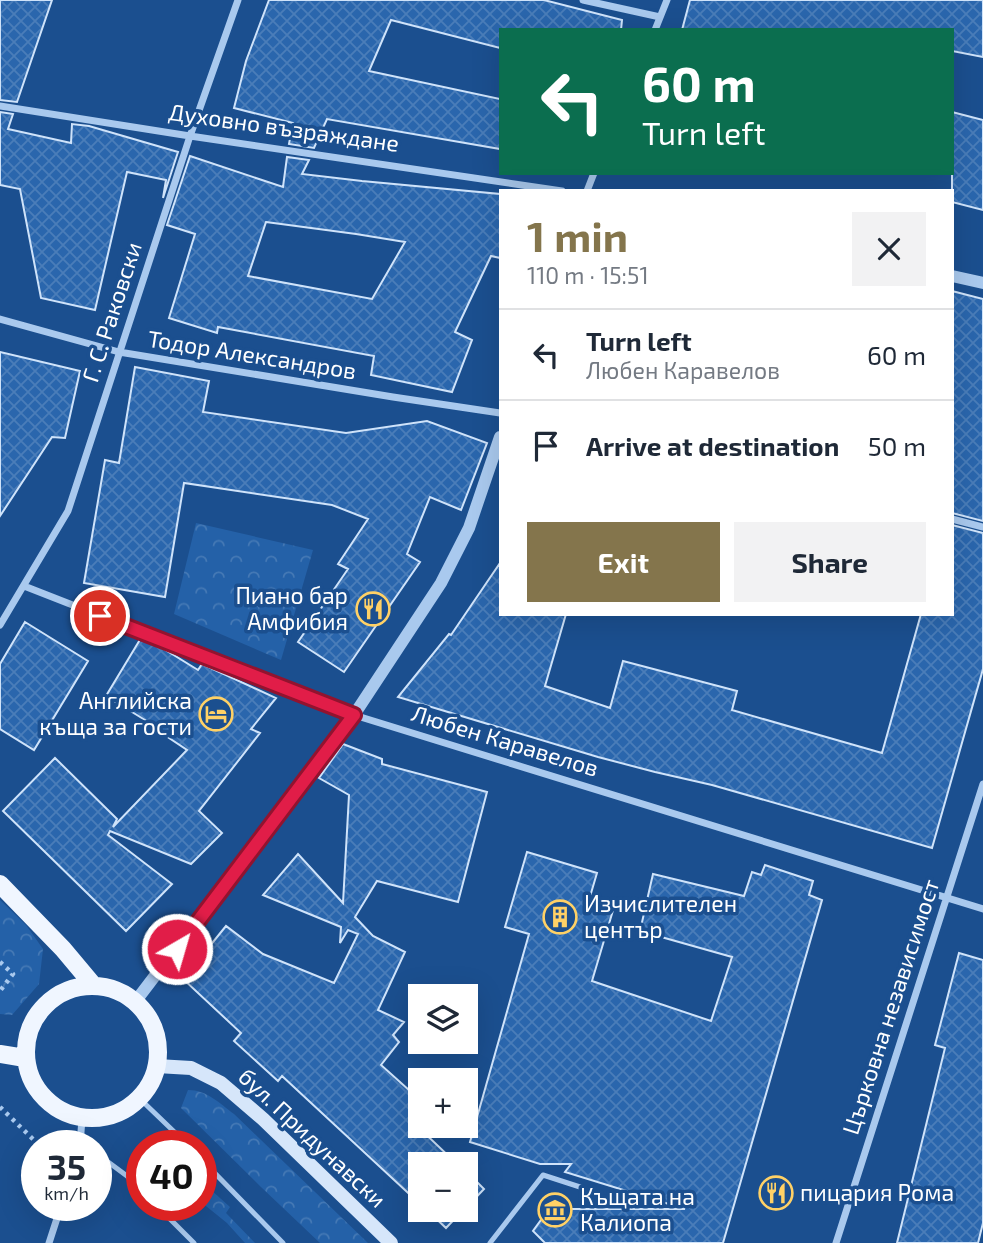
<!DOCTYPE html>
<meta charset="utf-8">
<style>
:root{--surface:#fff;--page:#f2f2f3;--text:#1f2937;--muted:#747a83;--line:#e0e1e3;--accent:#84754c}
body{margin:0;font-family:"Exo 2",sans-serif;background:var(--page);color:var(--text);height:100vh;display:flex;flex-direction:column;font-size:26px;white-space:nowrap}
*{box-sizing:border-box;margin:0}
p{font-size:23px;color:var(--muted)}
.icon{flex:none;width:38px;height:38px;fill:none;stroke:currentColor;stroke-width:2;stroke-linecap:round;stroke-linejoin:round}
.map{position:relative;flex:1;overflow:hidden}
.sheet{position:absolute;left:499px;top:189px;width:455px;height:427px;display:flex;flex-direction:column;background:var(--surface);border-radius:0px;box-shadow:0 7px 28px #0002}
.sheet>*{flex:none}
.top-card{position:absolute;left:499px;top:28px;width:455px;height:147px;border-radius:0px;box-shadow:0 7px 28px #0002;background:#0b6e4f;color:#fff;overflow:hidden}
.buttons{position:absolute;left:408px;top:984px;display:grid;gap:14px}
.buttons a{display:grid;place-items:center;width:70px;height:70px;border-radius:0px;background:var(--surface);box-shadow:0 7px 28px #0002;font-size:35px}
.speed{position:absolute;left:21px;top:1130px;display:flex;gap:14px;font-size:35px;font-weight:700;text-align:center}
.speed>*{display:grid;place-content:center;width:91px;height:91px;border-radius:50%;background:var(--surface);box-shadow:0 7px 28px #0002;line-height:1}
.speed small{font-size:18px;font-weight:400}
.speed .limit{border:10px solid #d22;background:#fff;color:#111}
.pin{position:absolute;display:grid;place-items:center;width:60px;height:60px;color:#fff;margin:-30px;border:4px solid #fff;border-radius:50%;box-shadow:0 2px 7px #0007}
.me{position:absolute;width:77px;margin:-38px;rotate:38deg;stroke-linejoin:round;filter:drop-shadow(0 0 5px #0008)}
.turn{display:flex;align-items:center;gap:24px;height:147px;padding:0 28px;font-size:32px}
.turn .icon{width:91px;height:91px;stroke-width:2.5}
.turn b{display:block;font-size:49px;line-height:60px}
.round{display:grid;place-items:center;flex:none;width:74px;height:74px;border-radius:0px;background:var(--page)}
.head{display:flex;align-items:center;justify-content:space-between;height:119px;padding:0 28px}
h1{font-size:42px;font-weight:700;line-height:52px;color:var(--accent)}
.action{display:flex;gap:14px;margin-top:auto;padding:14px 28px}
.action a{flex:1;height:80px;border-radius:0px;background:var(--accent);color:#fff;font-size:28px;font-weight:700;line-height:80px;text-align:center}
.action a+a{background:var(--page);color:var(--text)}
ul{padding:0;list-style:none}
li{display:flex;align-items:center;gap:21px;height:91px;padding:0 28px;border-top:2px solid var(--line)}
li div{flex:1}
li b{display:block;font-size:26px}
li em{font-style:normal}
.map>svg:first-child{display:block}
.forest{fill:url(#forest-crowns)}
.building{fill:url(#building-cross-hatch);stroke:#cfe3fa;stroke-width:2;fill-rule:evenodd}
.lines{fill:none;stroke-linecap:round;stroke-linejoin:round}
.path{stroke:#a9c9ee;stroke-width:4.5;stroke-dasharray:3.5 5;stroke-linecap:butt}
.service{stroke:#a9c9ee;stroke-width:5}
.minor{stroke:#a9c9ee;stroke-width:7}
.tertiary{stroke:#a9c9ee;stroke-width:12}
.secondary{stroke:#d6e6fa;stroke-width:14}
.primary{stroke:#f0f6ff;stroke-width:18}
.route-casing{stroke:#92132f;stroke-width:18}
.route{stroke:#e11d48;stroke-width:12}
.labels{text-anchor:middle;stroke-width:7;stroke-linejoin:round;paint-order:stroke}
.street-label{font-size:23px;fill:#fff;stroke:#1b4f8f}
.poi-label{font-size:23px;fill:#fff;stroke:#1b4f8f;text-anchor:start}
</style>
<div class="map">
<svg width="983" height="1243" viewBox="0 0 983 1243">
<defs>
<pattern id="forest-crowns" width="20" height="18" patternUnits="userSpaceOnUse" patternTransform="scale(1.75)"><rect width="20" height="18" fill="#2461a8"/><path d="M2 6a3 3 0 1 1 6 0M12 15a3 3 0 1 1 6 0" fill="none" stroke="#4579b5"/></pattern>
<pattern id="building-cross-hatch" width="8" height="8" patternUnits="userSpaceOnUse" patternTransform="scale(1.75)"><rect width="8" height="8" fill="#2a66ad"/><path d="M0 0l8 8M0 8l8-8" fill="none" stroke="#4a7db9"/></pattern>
</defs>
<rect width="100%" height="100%" fill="#1b4f8f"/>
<!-- forest -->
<path class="forest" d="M196 523 313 550 281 660 174 614Z
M0 900 26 925 43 949 39 984 12 1015 0 1014Z
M188 1090C207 1090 219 1103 234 1114L368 1243H320L261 1187 181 1108Z
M201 1181 230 1207 226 1213 255 1243H245L227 1223 201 1202Z"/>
<!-- building -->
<path class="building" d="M0 0H52L17 102 0 100Z
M269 0H544L622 20 621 30H500V48L391 20 369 71 500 99V149L327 119 314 148 289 144 293 123 234 108 246 61Z
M690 0H983V57L952 51V30H682Z
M0 112 13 114 8 129 71 143 72 124 89 126 178 152 163 198 166 180 127 172 95 310 41 298 20 189 0 185Z
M952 112 983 120V210L952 202Z
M190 156 283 187 287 157 309 160 302 174 362 181 500 194V258L491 256 455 332 472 340 452 392 371 375 374 356 218 327 217 333 169 318 195 234 167 225ZM266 222 356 234 405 242 372 299 248 276Z
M952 291 983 299V521L952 513Z
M0 352 80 371 65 438 52 437 0 516Z
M135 367 209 381 203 412 346 433 427 421 487 443 461 510 430 497 407 554 420 562 344 672 298 642 348 569 338 564 368 519 332 505 184 483 165 597 84 583 105 460 119 463Z
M952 525 983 533V669L932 848 712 785 655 772 598 757 398 697 449 634 451 635 500 563V614H566L545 686 610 708 623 661 737 691 732 710 882 753 921 614H952Z
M25 622 88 661 34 750 0 729V664Z
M141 638 154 643 198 670 202 664 276 698 251 729 260 733 199 811 222 833 191 864 110 831 108 835 172 884 126 931 3 811 55 758 117 819 113 827 187 750 157 730 158 728 106 696Z
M343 744 382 759V764L487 792 458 902 377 881 355 917 373 936 405 952 378 1010 404 1022 393 1035 399 1042 381 1065 420 1100V1126L416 1125 457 1164H420V1204L282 1076 278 1081 234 1041 241 1033 183 979 226 926 263 954 334 983 358 934 348 930 340 943 341 927 263 895 298 854 343 903 349 795 319 778Z
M527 852 597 873 589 900 614 907 592 981 711 1021 732 957 640 931 653 874 744 896 752 872 761 875 765 865 813 881 809 895 822 900 723 1243H545L533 1231 549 1209H685L565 1172 571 1164H540L470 1142 529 934 505 927Z
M959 953 983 960V1223L978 1243H897L945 1048 935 1045Z
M466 1171 484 1189 466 1208Z
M426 1209H464L446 1228Z"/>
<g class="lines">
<!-- path -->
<path class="path" d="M0 962 13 974 0 991
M0 1107 40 1146"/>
<!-- service -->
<path class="service" d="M139 1098 189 1146
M96 1153 127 1176 142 1191
M201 1159 283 1243
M157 1206 194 1243
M490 1243 543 1175 580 1187"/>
<!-- minor -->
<path class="minor" d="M583 0 660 17
M655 30 667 0
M0 106 190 136 562 191
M587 191 594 173
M0 319 119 352 393 397 500 413
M952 519 983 527
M24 586 354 715 983 909
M0 625 68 511 190 136 238 0
M80 1146 82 1118
M49 1243 61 1206
M836 1243 983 784"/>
<!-- tertiary -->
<path class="tertiary" d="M952 276 983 283
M135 1002 354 715 441 583 469 528 500 437"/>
<!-- secondary -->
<path class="secondary" d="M157 1066 191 1068 221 1083 263 1119 391 1243"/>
<!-- primary -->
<path class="primary" d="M0 884 63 949 94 986
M26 1052a66 66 0 1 1 132 0a66 66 0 1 1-132 0Z
M0 1054 25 1058"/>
</g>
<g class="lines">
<defs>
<path id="route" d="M100 616 354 715 177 949"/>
</defs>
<!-- route casing -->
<use href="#route" class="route-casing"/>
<!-- route -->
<use href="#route" class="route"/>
</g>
<!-- icons -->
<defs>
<symbol id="restaurant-ring" viewBox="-11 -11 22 22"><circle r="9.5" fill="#1b4f8f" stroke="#ffd166" stroke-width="1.5"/><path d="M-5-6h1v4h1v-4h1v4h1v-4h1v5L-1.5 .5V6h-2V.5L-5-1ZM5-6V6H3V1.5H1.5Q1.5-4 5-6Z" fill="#ffd166"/></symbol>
<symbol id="hotel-ring" viewBox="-11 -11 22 22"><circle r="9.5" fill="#1b4f8f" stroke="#ffd166" stroke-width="1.5"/><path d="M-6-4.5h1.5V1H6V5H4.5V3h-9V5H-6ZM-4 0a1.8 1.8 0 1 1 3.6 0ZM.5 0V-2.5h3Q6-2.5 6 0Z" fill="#ffd166"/></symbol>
<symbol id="building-ring" viewBox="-11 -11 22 22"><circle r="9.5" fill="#1b4f8f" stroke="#ffd166" stroke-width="1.5"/><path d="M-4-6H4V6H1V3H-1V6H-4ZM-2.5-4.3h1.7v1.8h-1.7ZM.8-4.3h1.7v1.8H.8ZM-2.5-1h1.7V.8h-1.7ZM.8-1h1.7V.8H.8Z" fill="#ffd166"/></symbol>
<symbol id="museum-ring" viewBox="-11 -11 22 22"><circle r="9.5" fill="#1b4f8f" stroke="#ffd166" stroke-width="1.5"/><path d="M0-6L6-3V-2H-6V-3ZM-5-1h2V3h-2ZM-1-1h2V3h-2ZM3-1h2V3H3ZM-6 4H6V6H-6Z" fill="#ffd166"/></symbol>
</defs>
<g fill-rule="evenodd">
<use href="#restaurant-ring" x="354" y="590" width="38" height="38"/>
<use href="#hotel-ring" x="197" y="695" width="38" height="38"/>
<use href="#building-ring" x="541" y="898" width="38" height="38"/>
<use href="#restaurant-ring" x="757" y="1174" width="38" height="38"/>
<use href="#museum-ring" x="536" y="1191" width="38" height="38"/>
</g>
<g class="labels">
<!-- street labels -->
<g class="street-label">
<text transform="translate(284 128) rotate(8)" y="8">Духовно възраждане</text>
<text transform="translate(112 312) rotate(-72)" y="8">Г. С. Раковски</text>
<text transform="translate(252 355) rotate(9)" y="8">Тодор Александров</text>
<text transform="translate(505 741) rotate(17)" y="8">Любен Каравелов</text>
<text transform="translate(891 1007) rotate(-72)" y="8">Църковна независимост</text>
<text transform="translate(312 1138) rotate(43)" y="8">бул. Придунавски</text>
</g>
<!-- poi labels -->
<g class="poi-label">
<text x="348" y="604" text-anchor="end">Пиано бар<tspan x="348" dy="26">Амфибия</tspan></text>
<text x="192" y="709" text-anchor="end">Aнглийска<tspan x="192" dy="26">къща за гости</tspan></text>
<text x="584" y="912">Изчислителен<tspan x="584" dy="26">център</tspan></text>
<text x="800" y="1201">пицария Рома</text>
<text x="580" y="1205">Къщата на<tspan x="580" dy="26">Калиопа</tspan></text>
</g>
</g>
</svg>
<div class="buttons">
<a><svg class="icon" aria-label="layers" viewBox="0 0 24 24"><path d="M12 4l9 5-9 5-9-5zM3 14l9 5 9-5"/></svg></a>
<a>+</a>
<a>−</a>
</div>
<div class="speed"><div>35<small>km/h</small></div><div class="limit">40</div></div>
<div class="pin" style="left:100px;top:616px;background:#d93025"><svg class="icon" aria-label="arrive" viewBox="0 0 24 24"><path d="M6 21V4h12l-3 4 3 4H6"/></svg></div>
<svg class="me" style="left:177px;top:949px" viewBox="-20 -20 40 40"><circle r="17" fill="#e11d48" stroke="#fff" stroke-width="3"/><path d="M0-11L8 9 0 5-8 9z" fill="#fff"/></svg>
<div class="top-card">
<div class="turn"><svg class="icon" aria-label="left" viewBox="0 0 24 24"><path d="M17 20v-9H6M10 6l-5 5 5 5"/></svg><div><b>60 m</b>Turn left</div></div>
</div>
<section class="sheet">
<div class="head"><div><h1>1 min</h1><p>110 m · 15:51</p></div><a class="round"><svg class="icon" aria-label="close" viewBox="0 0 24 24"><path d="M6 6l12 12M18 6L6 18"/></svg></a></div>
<ul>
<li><svg class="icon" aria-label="left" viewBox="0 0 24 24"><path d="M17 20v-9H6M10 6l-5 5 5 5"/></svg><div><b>Turn left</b><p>Любен Каравелов</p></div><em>60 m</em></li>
<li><svg class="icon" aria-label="arrive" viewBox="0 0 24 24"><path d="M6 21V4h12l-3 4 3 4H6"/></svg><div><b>Arrive at destination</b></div><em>50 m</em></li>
</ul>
<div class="action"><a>Exit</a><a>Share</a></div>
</section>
</div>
